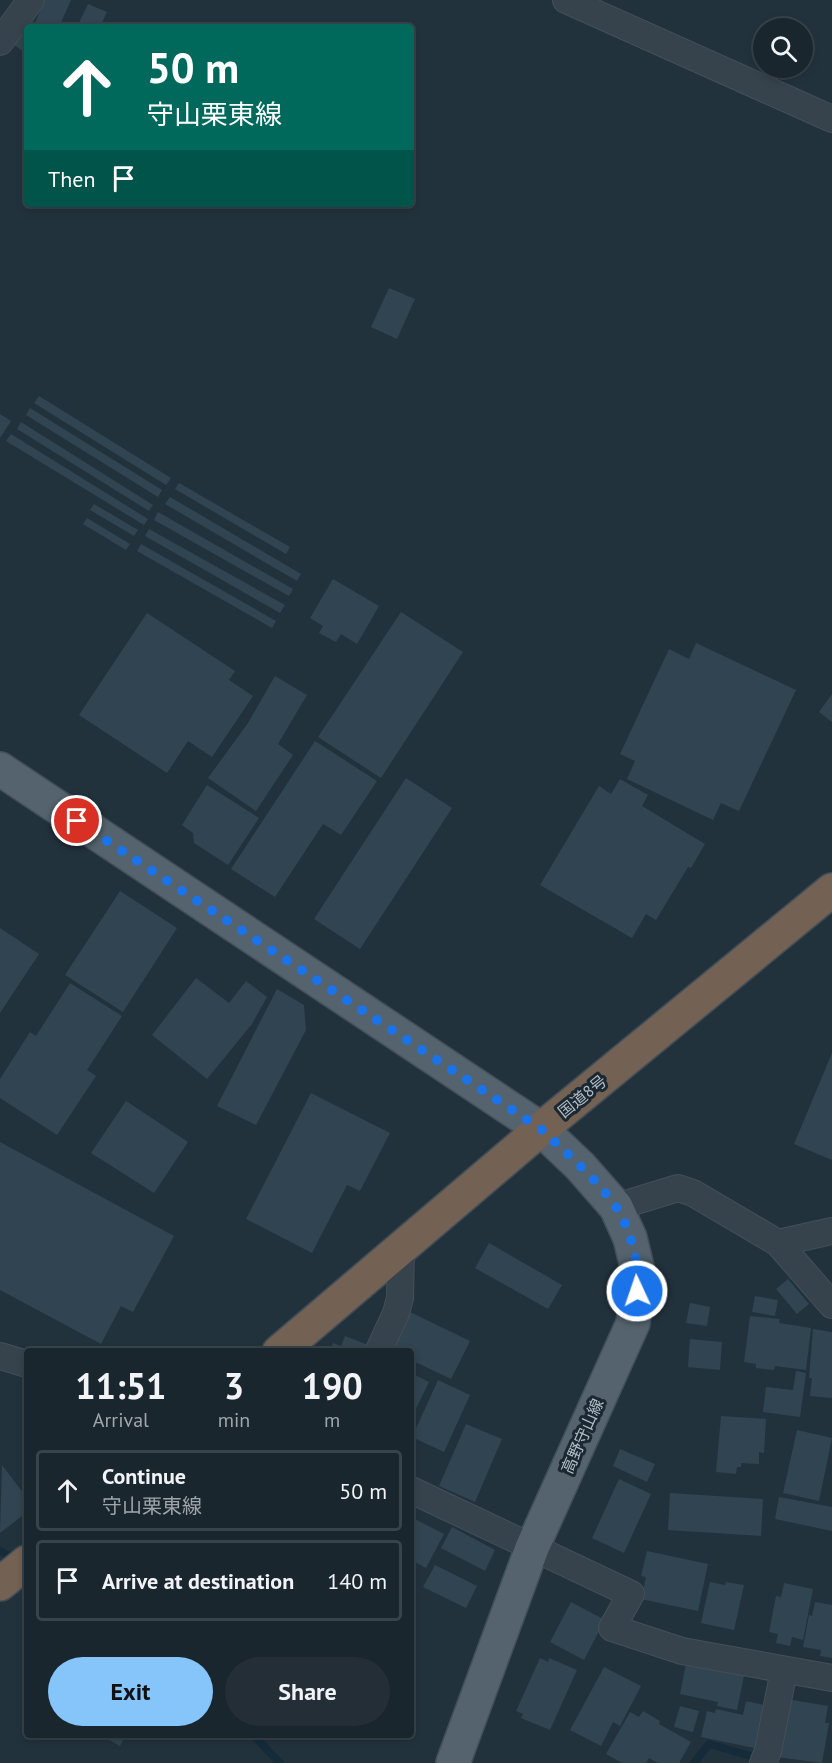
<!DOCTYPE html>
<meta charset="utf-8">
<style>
:root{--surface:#1a262e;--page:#232e36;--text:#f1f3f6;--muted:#9fa5aa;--line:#38434a;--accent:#85c5fa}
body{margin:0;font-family:"PT Sans","Noto Sans JP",sans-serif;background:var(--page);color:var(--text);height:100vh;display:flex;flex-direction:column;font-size:22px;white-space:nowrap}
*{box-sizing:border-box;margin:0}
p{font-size:20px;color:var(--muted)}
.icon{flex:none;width:33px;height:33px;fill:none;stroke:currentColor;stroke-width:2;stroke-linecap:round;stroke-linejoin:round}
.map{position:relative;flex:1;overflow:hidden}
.details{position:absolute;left:24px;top:1348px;width:390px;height:390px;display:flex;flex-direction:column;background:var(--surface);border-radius:6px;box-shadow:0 3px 9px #0003,0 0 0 2px var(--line)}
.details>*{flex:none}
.banner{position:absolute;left:24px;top:24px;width:390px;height:183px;border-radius:6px;box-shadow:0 3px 9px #0003,0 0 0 2px var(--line);background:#00695c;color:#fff;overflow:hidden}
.tools{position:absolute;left:753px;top:18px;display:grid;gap:12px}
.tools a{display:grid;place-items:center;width:60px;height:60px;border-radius:50%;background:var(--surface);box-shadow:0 3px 9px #0003,0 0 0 2px var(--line);font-size:30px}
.pin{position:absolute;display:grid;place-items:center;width:51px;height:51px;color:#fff;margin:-26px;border:3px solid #fff;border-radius:50%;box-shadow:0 2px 6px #0007}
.me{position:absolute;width:66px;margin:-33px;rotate:357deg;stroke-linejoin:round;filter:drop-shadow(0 0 4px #0008)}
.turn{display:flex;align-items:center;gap:21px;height:126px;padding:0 24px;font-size:27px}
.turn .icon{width:78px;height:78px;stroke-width:2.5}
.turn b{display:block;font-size:42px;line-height:51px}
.then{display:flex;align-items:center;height:57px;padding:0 24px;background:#0003;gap:12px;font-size:22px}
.eta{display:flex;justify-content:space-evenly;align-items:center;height:102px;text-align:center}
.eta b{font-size:36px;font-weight:700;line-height:42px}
.primary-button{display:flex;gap:12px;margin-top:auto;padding:12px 24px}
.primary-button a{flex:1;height:69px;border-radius:36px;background:var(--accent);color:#111;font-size:24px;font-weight:700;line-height:69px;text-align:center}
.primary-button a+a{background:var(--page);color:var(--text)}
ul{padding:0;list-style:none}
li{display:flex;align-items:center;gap:18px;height:81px;margin:0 12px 9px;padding:0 12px;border:3px solid var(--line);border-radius:6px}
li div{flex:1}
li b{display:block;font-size:22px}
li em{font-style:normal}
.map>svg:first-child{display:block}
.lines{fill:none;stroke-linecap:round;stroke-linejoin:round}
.stream{stroke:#162b3a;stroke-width:8}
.building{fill:#314451}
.minor-casing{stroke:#434f59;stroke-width:28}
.major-casing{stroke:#434f59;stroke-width:36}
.highway-casing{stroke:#424e57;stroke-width:36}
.minor{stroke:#36434d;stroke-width:26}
.major{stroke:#54636d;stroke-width:33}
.highway{stroke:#736153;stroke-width:33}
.route{stroke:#1a73e8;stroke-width:10;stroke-dasharray:0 18}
.labels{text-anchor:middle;stroke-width:6;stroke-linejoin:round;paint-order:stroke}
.street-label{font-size:16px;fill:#b2bec8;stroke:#1c2831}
</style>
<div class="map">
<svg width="832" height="1763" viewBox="0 0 832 1763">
<rect width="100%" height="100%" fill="#22323d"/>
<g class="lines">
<!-- stream -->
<path class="stream" d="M0 1551 16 1560
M254 1736 280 1763
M694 1763 709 1744 761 1759"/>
</g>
<!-- building -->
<path class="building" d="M45 0H71L59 27H39L34 25Z
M88 4 107 12 100 27H77Z
M28 23 34 27H27V54L13 44Z
M389 288 415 299 397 339 371 327Z
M39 396 171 478 166 485 34 403Z
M30 408 162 490 158 497 26 415Z
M0 414 11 421 0 438Z
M21 422 153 505 149 511 17 429Z
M11 434 148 519 144 525 6 441Z
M179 483 290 547 286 554 175 489Z
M170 497 301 574 297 581 165 504Z
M94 504 138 530 134 536 90 510Z
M158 512 293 589 289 596 154 520Z
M87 518 130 544 126 550 83 524Z
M149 529 285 605 280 613 145 536Z
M141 544 276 621 272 628 137 551Z
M333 579 379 606 357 644 341 634 336 642 319 633 323 626 310 618Z
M401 612 463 652 381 778 318 737Z
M147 613 235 671 229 680 253 696 212 757 188 741 167 773 79 715Z
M696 643 796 690 739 811 721 803 713 820 627 779 635 761 620 754 669 649 689 659Z
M275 676 307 695 278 744 293 755 256 811 208 778 248 723Z
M832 694V722L819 712Z
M315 741 377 781 341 835 323 824 275 897 231 869Z
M406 778 452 808 360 949 314 919Z
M620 779 648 795 642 806 705 844 691 868 688 867 656 920 646 914 632 938 540 885 599 786 611 794Z
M207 785 259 818 228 865 194 843 193 833 182 825Z
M120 891 177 928 123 1012 65 975Z
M0 928 39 954 0 1013Z
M196 978 229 1003 246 981 267 997 252 1024 207 1079 152 1035Z
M70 983 122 1016 87 1070 96 1076 57 1135 0 1098V1079L30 1032 36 1036Z
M277 989 304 1005 306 1030 256 1125 217 1106Z
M832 1053V1160L794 1144Z
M311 1093 390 1133 360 1191 347 1185 312 1253 246 1219Z
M126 1101 188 1142 154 1193 91 1153Z
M0 1142 174 1236 133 1312 121 1306 101 1344 0 1290Z
M489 1243 562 1285 548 1309 475 1268Z
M788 1279 809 1304 797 1314 776 1289Z
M755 1296 778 1300 775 1316 752 1312Z
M690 1303 710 1307 707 1326 686 1323Z
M408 1311 470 1341 451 1379 411 1360V1352H394L390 1349Z
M750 1316 780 1319 779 1323 811 1328 806 1370 775 1366 774 1370 756 1368V1364L744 1362Z
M813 1329 832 1332V1398L810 1396 812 1378H809Z
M345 1336 368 1345 365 1352H330L333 1343 341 1346Z
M690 1339 722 1342 720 1370 688 1367Z
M796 1371 806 1373 800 1417 763 1412 766 1387 793 1390Z
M411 1373 429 1382 411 1419Z
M438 1380 470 1395 444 1452 412 1437Z
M721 1416 766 1419 764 1453 759 1452V1464L741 1463V1467H737L736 1474 716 1472Z
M466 1424 502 1439 475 1502 439 1486Z
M797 1430 832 1438 819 1501 783 1493Z
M620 1449 655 1464 647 1482 613 1466Z
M2 1465 27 1498V1512L0 1533Z
M619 1479 651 1494 624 1553 592 1538Z
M670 1493 763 1499 761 1536 668 1530Z
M779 1497 832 1507V1531L775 1519Z
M411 1517 444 1534 426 1568 411 1560Z
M452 1527 495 1550 485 1571 441 1548Z
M647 1551 708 1564 698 1611 641 1599 646 1577 641 1576Z
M435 1565 477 1586 466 1608 423 1587Z
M710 1582 725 1585 726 1582 744 1585 734 1630 701 1623Z
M784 1583 813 1589 803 1640 792 1637 790 1646 776 1643 778 1634 769 1632 776 1596 781 1597Z
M571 1602 605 1620 584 1660 550 1642Z
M815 1602 832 1605V1658L820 1656 821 1650 803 1647 809 1615 812 1616Z
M540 1658 548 1662 549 1658 577 1670 550 1730 521 1718 523 1714 516 1711Z
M687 1659 745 1671 737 1710 717 1706 718 1702 680 1694Z
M604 1667 641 1686 620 1726 613 1722 601 1746 570 1730Z
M787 1699 828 1706 825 1723H829L822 1763 777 1757Z
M746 1701 769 1706 759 1749 701 1737 707 1711 715 1713 716 1709 743 1715Z
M680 1706 699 1711 693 1732 674 1727Z
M643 1711 660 1721 659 1724 691 1742 679 1763H658L649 1758 646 1763H622L606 1754 630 1712 639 1717Z
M102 1736H125L120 1746Z"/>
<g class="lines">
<defs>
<path id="minor" d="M566 0 832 119
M0 42 31 0
M616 1207 678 1188 693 1193 778 1243 832 1305
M778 1243 832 1231
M378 1352 396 1313 400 1298 401 1250
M0 1356 27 1364
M411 1490 631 1594 612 1628 682 1651 832 1678
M763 1763 768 1751 784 1670"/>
<path id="major" d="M0 769 541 1129 580 1166 616 1207 630 1238 639 1275 633 1323 532 1548 453 1763"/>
<path id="highway" d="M279 1352 541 1129 832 890
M0 1584 27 1562"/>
</defs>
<!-- minor casing -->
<use href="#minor" class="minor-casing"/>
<!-- major casing -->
<use href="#major" class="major-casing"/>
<!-- highway casing -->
<use href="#highway" class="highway-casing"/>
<!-- minor -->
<use href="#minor" class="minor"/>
<!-- major -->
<use href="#major" class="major"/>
<!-- highway -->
<use href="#highway" class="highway"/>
</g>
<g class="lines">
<!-- route -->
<path class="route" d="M77 821 541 1129C564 1151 598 1180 616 1207 631 1230 640 1264 637 1291"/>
</g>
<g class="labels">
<!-- street labels -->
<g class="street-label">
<text transform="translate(582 1096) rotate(-39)" y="6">国道8号</text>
<text transform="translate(582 1436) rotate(-66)" y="6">高野守山線</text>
</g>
</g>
</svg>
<div class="tools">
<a><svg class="icon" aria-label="search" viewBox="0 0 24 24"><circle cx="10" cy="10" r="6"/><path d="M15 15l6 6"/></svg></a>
</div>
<div class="pin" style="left:77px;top:821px;background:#d93025"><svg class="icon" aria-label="arrive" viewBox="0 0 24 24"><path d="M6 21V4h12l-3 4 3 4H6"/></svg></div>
<svg class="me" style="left:637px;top:1291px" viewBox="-20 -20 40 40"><circle r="17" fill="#1a73e8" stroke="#fff" stroke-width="3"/><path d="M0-11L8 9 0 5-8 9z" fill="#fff"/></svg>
<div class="banner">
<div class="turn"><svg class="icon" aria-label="ahead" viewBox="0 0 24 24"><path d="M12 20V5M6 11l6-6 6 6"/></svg><div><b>50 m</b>守山栗東線</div></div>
<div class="then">Then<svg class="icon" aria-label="arrive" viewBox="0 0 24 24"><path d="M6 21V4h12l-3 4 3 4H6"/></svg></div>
</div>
<section class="details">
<div class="eta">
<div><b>11:51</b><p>Arrival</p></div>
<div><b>3</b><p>min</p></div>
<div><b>190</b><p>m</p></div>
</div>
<ul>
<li><svg class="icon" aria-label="ahead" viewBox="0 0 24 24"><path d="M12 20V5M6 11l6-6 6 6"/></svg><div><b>Continue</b><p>守山栗東線</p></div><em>50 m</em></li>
<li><svg class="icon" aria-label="arrive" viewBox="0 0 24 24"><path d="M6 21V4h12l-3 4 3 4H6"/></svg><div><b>Arrive at destination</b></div><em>140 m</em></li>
</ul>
<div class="primary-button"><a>Exit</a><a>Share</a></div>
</section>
</div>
